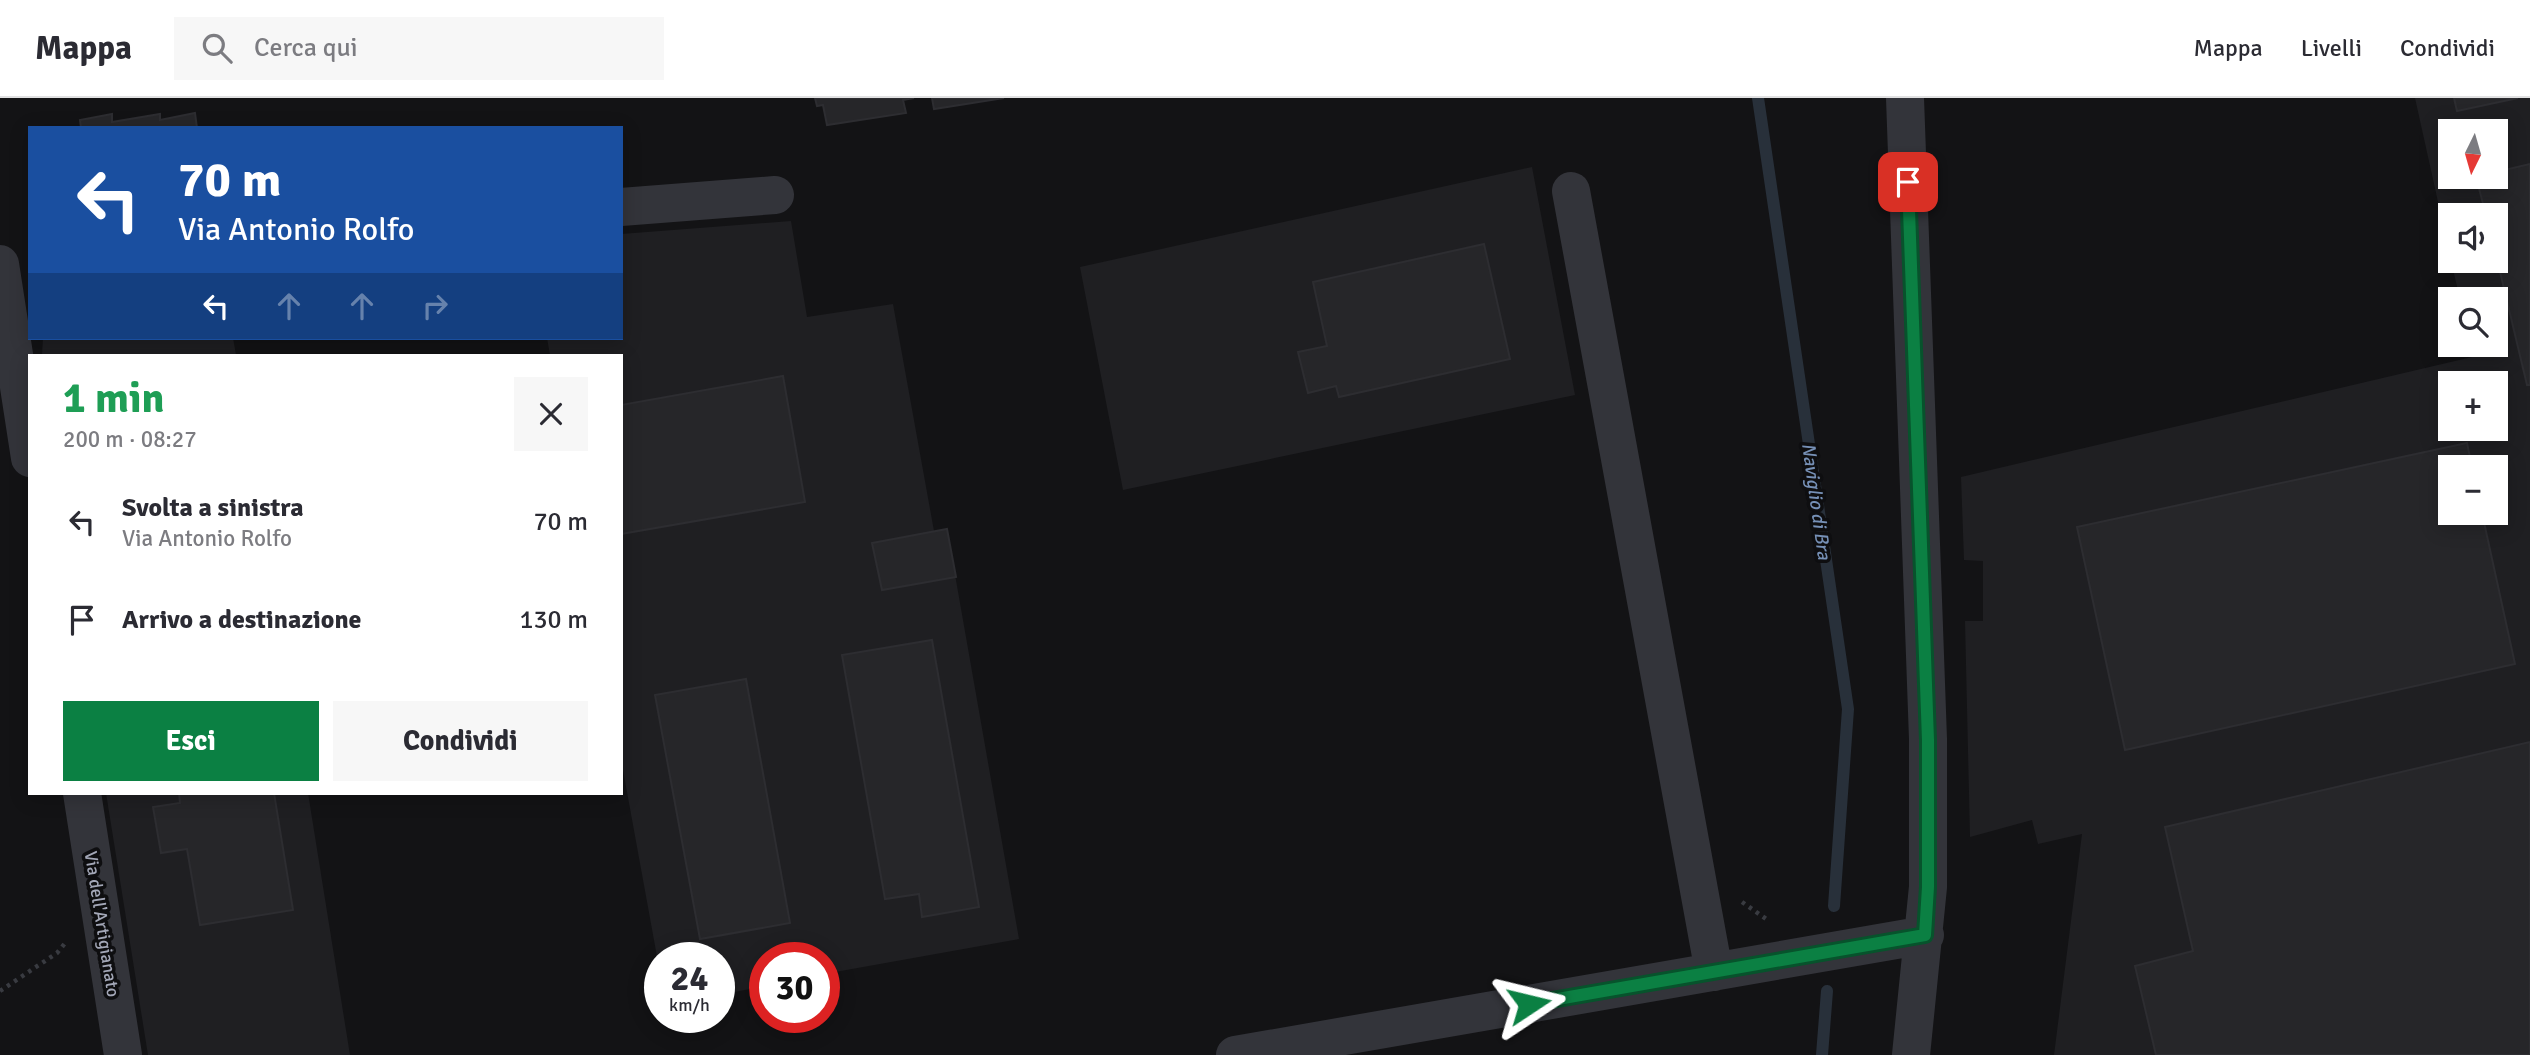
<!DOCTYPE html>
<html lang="it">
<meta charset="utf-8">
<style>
:root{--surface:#fff;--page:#f7f7f7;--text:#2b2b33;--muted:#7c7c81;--line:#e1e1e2;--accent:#0b8043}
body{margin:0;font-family:Signika,sans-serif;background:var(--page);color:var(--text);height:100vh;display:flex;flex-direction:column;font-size:26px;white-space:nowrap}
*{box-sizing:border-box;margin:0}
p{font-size:23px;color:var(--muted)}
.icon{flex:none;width:38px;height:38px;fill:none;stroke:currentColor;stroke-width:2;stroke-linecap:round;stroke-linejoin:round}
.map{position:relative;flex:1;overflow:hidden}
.sheet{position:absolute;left:28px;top:256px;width:595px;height:441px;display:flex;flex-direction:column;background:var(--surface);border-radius:0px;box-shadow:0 4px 18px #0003}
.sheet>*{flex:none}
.guide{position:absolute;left:28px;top:28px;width:595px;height:214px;border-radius:0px;box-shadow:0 4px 18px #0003;background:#1a4fa0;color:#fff;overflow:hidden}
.needle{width:46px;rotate:185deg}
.fabs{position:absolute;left:2438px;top:21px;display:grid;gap:14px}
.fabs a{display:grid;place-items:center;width:70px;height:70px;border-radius:0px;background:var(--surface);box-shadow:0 4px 18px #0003;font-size:35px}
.speed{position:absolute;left:644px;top:844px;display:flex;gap:14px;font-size:35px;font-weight:700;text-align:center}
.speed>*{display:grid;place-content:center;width:91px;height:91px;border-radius:50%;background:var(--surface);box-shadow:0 4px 18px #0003;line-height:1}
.speed small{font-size:18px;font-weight:400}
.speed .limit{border:10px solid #d22;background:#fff;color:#111}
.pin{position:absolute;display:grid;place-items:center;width:60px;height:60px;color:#fff;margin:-30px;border-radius:14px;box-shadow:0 4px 10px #0006}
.me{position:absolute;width:77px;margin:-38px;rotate:80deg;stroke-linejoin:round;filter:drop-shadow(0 0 5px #0008)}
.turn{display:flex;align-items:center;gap:24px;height:147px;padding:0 35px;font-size:32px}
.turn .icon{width:91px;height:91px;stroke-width:2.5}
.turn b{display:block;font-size:49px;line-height:60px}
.lanes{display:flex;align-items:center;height:66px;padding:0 35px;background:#0003;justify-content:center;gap:35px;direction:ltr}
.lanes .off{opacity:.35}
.round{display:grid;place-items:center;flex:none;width:74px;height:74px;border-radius:0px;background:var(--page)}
.headline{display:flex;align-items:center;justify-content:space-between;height:119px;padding:0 35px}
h1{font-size:42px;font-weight:700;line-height:52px;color:#1e9e55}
.button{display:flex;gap:14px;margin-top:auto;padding:14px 35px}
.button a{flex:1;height:80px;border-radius:0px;background:var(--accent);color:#fff;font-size:28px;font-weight:700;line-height:80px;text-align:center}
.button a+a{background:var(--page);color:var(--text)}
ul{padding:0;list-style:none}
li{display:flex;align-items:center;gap:21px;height:98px;padding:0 35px}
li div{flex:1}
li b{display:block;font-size:26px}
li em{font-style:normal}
header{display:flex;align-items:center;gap:42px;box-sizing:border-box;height:98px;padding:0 35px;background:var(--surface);border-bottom:2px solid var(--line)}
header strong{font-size:33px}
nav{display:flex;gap:38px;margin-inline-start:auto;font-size:24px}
.search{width:490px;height:63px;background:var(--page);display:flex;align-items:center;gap:18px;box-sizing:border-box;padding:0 24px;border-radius:0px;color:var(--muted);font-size:26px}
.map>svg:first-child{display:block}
.built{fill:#1f1f22;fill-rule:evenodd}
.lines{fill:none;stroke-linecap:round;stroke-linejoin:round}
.stream{stroke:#28303a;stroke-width:12}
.building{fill:#262629;stroke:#2d2d31;stroke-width:2}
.path{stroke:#393b41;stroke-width:4.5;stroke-dasharray:3.5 5;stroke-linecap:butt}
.minor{stroke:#33343a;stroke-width:38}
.route-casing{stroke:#07532c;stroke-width:18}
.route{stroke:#0b8043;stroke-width:12}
.labels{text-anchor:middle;stroke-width:7;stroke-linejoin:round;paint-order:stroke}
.street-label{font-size:18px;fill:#a3a7b7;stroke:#0e0e10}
.water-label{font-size:19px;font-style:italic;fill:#7690b6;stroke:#0e0e10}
</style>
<header>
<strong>Mappa</strong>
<div class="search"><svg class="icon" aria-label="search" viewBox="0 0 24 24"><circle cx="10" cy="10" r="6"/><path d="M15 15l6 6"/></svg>Cerca qui</div>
<nav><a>Mappa</a><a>Livelli</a><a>Condividi</a></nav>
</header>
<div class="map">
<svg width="2530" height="957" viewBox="0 0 2530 957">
<rect width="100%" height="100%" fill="#131315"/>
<!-- built -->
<path class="built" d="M2415 0H2530V957H2054L2082 736 2038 746 2032 722 1970 739 1965 523H1983V463L1964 462 1961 379 2472 259 2470 247H2496V201H2460L2451 163H2496V117H2450V158ZM2450 33H2496V79H2450ZM2450 285H2496V331H2450ZM2450 369H2496V415H2450Z
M1532 69 1575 297 1123 392 1080 169Z
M791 123 807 219 893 206 934 433 947 431 1019 841 824 876V859H765V888L719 897V859H660V875L621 661V257H550L547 240H621V136Z
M43 240H233L236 257H42Z
M106 695H308L350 957H148Z"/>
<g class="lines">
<!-- stream -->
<path class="stream" d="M1758 0 1848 611 1834 808
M1822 957 1827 893"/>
</g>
<!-- building -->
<path class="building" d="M815 0H914L903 2 906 15 827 27 823 7 817 8Z
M932 0H1004L934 11Z
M2454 0H2518L2457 13Z
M195 15 197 30H81L80 22 112 16V24L160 16V22Z
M2530 66V287H2527L2496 157V117H2486L2476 79H2496V74Z
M1484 146 1510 261 1339 299 1336 288 1308 295 1298 254 1327 248 1313 184Z
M783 278 805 404 621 436V307Z
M2467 345 2472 369H2450V415H2482L2515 566 2125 652 2077 429Z
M947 431 956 479 882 492 872 445Z
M932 542 979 809 922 819 919 796 885 801 842 557Z
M746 581 790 825 700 841 655 597Z
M2530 644V957H2156L2135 868 2193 853 2165 729Z
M179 695H274L293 812 200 827 187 751 161 755 153 709 180 705Z"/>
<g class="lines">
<!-- path -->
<path class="path" d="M1742 804 1769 823
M0 893 57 855 66 844"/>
<!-- minor -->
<path class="minor" d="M1905 0 1928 641V789L1911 957
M1571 93 1714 874
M621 109 775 97
M0 166 30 360
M82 695 123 957
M1235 957 1925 837"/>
</g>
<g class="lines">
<defs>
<path id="route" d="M1529 906 1925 837 1928 789V642L1908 84"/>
</defs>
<!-- route casing -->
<use href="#route" class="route-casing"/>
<!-- route -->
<use href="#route" class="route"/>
</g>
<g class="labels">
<!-- street labels -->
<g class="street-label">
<text transform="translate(102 826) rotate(81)" y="6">Via dell'Artigianato</text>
</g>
<!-- water labels -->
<g class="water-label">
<text transform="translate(1817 403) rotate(82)" y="7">Naviglio di Bra</text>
</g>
</g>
</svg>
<div class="fabs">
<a><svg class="needle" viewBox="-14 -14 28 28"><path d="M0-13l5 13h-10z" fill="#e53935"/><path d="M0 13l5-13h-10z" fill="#7c7c81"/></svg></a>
<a><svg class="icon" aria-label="sound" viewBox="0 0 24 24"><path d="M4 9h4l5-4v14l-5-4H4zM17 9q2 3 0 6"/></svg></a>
<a><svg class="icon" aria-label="search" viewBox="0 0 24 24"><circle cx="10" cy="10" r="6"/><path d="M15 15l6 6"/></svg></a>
<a>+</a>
<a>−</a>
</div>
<div class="speed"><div>24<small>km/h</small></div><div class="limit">30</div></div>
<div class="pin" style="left:1908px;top:84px;background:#d93025"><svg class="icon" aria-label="arrive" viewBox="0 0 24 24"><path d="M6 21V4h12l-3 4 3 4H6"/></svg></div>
<svg class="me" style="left:1529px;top:906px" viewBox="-20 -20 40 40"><path d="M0-17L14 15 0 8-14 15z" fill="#0b8043" stroke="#fff" stroke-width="4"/></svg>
<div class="guide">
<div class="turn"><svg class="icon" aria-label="left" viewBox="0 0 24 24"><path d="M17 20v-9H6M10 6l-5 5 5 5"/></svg><div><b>70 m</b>Via Antonio Rolfo</div></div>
<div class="lanes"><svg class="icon" aria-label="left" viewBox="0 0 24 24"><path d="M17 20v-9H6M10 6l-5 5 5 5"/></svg><svg class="icon off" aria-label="ahead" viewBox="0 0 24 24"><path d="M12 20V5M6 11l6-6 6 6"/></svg><svg class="icon off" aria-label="ahead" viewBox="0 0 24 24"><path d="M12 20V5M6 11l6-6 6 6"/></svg><svg class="icon off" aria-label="right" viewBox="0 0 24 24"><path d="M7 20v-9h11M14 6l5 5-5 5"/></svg></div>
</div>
<section class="sheet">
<div class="headline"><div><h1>1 min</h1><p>200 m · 08:27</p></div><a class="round"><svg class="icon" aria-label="close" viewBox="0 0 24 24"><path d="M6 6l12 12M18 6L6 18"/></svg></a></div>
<ul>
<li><svg class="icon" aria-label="left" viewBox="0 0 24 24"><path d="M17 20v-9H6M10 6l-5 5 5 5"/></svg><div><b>Svolta a sinistra</b><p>Via Antonio Rolfo</p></div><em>70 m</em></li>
<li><svg class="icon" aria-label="arrive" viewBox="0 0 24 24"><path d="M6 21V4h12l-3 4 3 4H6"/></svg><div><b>Arrivo a destinazione</b></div><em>130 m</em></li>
</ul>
<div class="button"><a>Esci</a><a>Condividi</a></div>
</section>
</div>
